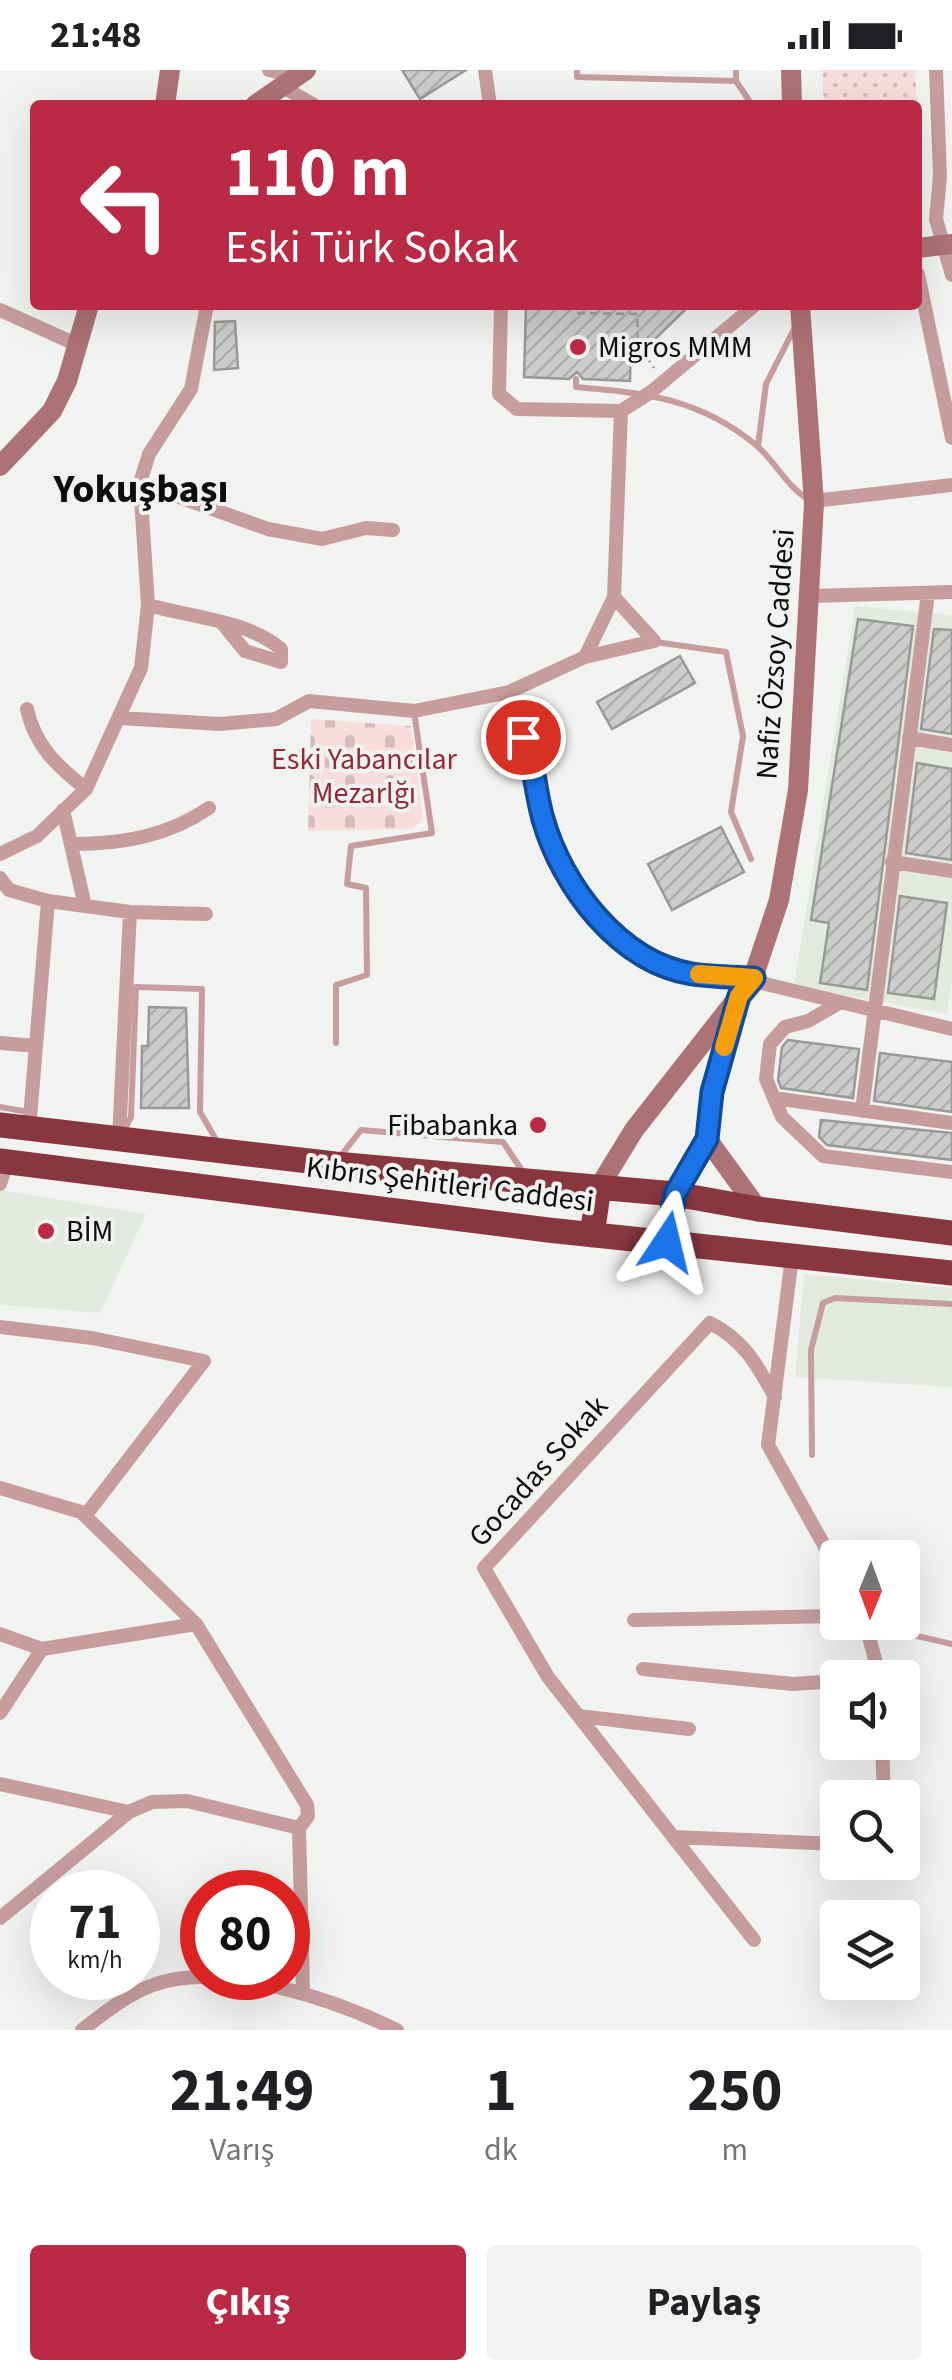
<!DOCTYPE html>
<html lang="tr">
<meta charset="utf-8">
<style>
:root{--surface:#fff;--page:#f2f2f2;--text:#202124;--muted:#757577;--accent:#bb2a45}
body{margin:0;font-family:"Source Sans 3",sans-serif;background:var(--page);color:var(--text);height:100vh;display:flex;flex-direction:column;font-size:38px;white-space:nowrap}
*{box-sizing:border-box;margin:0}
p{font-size:32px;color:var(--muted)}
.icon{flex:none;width:55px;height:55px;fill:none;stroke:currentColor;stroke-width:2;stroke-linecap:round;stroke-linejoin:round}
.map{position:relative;height:1960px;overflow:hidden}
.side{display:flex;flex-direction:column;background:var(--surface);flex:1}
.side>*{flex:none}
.guide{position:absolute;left:30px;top:30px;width:892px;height:210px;border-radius:10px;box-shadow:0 10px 40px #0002;background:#bb2a45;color:#fff;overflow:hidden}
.needle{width:65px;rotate:181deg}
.controls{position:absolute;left:820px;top:1470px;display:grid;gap:20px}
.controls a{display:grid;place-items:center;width:100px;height:100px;border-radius:10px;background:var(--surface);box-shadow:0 10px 40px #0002;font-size:50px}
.speed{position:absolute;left:30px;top:1800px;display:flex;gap:20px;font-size:50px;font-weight:700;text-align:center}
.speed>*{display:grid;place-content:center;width:130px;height:130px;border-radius:50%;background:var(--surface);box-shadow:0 10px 40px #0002;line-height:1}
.speed small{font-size:25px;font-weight:400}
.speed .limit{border:15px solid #d22;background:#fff;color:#111}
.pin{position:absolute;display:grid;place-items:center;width:85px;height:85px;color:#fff;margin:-42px;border:5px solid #fff;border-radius:50%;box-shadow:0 2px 10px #0007}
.me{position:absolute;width:110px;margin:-55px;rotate:10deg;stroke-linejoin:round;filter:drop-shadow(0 0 8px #0008)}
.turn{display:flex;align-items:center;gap:35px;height:210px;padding:0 30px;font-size:45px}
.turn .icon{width:130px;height:130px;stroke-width:2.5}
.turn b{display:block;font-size:70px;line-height:85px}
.eta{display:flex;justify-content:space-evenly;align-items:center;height:170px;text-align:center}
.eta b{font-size:60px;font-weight:700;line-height:70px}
.button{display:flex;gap:20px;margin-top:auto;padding:20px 30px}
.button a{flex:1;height:115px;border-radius:10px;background:var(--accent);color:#fff;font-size:40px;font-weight:700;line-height:115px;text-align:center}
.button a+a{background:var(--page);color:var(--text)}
.status{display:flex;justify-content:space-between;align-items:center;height:70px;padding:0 50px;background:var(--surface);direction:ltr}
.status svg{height:28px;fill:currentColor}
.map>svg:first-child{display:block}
.built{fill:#e2eae0}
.cemetery{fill:url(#cemetery-stones)}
.park{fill:url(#park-dots)}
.building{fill:url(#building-hatch);stroke:#979a97;stroke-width:2.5}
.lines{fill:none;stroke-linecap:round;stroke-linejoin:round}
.path{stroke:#9b9d9a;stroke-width:2.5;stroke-dasharray:8 5;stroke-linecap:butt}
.lane{stroke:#c69c9d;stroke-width:6}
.street{stroke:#c69c9d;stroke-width:14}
.secondary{stroke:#ad7275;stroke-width:20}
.highway{stroke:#88373f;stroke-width:25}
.route-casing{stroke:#114b97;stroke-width:25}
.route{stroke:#1a73e8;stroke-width:18}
.slow{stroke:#f59e0b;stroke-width:18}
.poi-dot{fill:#bb2a45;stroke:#f1f3f0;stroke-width:4}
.labels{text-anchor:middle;stroke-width:8;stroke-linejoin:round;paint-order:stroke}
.poi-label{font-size:30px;fill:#0c0d0c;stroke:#f1f3f0;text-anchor:start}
.street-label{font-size:30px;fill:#0c0d0c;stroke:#f1f3f0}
.park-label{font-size:30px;fill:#932939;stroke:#f1f3f0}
.district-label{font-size:40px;font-weight:bold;fill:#0c0d0c;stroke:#f1f3f0}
</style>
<div class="status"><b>21:48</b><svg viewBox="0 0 49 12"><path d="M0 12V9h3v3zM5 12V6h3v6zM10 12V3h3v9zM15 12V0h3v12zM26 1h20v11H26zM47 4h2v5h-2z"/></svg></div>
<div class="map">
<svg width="952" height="1960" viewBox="0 0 952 1960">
<defs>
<pattern id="cemetery-stones" width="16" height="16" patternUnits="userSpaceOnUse" patternTransform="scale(2.5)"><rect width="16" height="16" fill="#f9dddd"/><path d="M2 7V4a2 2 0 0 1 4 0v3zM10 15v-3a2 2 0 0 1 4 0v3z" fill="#d4bcbc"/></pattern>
<pattern id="park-dots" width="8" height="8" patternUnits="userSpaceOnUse" patternTransform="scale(2.5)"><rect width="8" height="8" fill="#f9dddd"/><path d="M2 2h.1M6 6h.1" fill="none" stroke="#d4bcbc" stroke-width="1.8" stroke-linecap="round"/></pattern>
<pattern id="building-hatch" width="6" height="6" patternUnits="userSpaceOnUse" patternTransform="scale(2.5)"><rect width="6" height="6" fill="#cacdca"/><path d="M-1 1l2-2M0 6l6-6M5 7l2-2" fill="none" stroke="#acafac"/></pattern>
</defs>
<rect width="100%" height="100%" fill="#f1f3f0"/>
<!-- built -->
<path class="built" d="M855 536 952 545V909L947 944 794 916Z
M0 1120 146 1144 100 1243 0 1235Z
M804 1204 952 1218V1317L795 1307Z"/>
<!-- cemetery -->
<path class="cemetery" d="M311 649 411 656 423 749 412 759 308 761Z"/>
<!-- park -->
<path class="park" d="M822 0H915L917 35H824Z"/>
<!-- building -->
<path class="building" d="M402 0H466L420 29Z
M526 235H690L651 273 631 272 630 311 583 309 577 302 569 309 524 307Z
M235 251 238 298 214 300 215 252Z
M858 549 913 556 867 920 820 913 829 853 811 850Z
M934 559 952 560V664L921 659Z
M680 586 695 613 612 659 597 632Z
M917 693 952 699V790L906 783Z
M721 757 744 802 672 840 648 794Z
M900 826 947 833 934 929 888 923Z
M149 937 186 938 189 1038H141L142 976H148Z
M788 970 859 979 853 1028 781 1018 778 1010 782 977Z
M880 983 952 992V1042L874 1031Z
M821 1050 952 1063V1090L827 1075 819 1067Z"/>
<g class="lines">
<!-- path -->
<path class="path" d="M577 243 637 244 638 274 654 298"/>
<!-- lane -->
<path class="lane" d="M577 0V7L736 11V0
M736 11 752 35
M576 309V317C645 323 699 328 756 375 776 392 786 416 809 430
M758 376 766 314 796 255
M655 572 726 582 743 666 731 742 751 789
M336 973V915L367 905 366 818 347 814 351 776 432 763 414 642
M0 1037 28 1042
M123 1062 131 1047 136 917 202 919 200 1042 218 1073
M339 1088 361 1060 503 1072 525 1105
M812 1385 811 1280 823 1233 835 1228 952 1234
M866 1554 952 1574"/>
<!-- street -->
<path class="street" d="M269 0 297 7
M485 0 490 35
M936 0 940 106 936 149 952 205
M283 17 314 35
M918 204 952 368
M501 235 499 324 517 339 621 341 651 322 755 235
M0 240 78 275
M140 413 268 459 322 469 366 458 393 460
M814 431 952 415
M810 526 952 522
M148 535C190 547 247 550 281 579V592L245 581 223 554
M585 587 654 571 614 527
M509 622 535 695 543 750 573 817 624 874 688 903 753 908
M27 639C35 676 57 696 86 719
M120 648 220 654 276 649 309 631 414 641 509 622 585 587 614 527 621 341
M909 668 952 675
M63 740 85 836
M73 774C123 774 168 766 209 738
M0 784 37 766 86 719 141 598 148 535 140 413 149 384 191 319 207 235
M892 792 952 801
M0 808 9 820 48 831 29 1060
M48 831 130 842 206 844
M749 910 952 959
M841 932 808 951 785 957 770 974 766 1009 782 1047 823 1086 952 1102
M0 973 36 976
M774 1028 952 1053
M862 1041 928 523
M119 1068 130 842
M0 1114 7 1092
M792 1187 768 1375 838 1500
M0 1257 92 1268 204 1291 85 1446
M0 1418 81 1442 196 1554 307 1735 308 1746 299 1758
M634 1550 838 1546
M865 1552 880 1608
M0 1564 42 1579 196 1554
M643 1599 793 1614 838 1611
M0 1643 42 1579
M579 1646 689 1659
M882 1672 884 1728
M0 1714 129 1742 152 1732 187 1731 299 1758 303 1922
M673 1767 838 1774
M0 1848 129 1742
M754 1870 548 1607 484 1498 710 1253C744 1270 757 1295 775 1327
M82 1960C104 1943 126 1925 153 1915 221 1890 335 1930 397 1960"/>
<!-- secondary -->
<path class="secondary" d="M791 0 792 35
M165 35 170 0
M255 35 306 0
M918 178 952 174
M0 396 52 341 67 311 89 235
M707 1069 758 1139
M599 1117 634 1060 753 908 779 830 798 720 814 433 800 235
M675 1124 707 1069 712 1022 736 937"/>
<!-- highway -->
<path class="highway" d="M0 1055 335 1094 675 1124 758 1139 952 1163
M0 1091 548 1160 952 1203
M592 1165 599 1117
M667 1172 675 1124"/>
</g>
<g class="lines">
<defs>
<path id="route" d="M523 667C535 695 535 721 543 749 562 816 619 892 692 904 712 907 733 907 754 908L739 926 712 1022 707 1069 675 1124 667 1172"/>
</defs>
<!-- route casing -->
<use href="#route" class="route-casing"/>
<!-- route -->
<use href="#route" class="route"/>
<!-- slow -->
<path class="slow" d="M699 904 754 908 739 926 724 977"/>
</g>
<!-- markers -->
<g class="poi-dot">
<circle cx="578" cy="277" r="10"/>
<circle cx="538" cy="1055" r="10"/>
<circle cx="46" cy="1161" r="10"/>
</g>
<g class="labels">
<!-- poi labels -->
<g class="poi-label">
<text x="598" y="287">Migros MMM</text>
<text x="518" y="1065" text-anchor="end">Fibabanka</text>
<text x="66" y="1171">BİM</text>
</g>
<!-- street labels -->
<g class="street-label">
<text transform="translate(775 584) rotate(-86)" y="10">Nafiz Özsoy Caddesi</text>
<text transform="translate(450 1114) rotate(7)" y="10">Kıbrıs Şehitleri Caddesi</text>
<text transform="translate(538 1401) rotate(-48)" y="10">Gocadas Sokak</text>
</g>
<!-- park labels -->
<g class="park-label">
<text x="364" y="699">Eski Yabancılar<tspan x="364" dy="34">Mezarlğı</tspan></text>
</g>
<!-- district labels -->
<g class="district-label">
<text x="141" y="432">Yokuşbaşı</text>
</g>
</g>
</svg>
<div class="controls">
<a><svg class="needle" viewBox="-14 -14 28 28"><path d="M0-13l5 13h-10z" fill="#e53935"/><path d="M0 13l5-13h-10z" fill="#757577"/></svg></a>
<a><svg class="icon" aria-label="sound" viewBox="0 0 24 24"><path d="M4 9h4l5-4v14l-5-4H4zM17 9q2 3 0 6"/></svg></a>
<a><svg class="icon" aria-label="search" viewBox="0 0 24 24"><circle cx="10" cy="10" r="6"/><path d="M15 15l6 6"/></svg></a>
<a><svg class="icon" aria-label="layers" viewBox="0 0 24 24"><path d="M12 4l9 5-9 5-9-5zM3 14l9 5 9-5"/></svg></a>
</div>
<div class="speed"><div>71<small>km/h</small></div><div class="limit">80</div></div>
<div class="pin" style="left:523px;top:667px;background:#d93025"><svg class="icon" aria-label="arrive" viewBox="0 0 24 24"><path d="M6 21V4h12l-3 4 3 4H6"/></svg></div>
<svg class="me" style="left:667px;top:1172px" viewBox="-20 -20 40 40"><path d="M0-17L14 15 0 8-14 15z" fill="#1a73e8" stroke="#fff" stroke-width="4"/></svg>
<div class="guide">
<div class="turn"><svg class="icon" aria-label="left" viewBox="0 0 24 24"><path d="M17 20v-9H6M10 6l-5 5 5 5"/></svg><div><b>110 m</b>Eski Türk Sokak</div></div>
</div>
</div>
<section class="side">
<div class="eta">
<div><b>21:49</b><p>Varış</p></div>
<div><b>1</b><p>dk</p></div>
<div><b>250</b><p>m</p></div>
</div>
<div class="button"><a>Çıkış</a><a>Paylaş</a></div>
</section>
